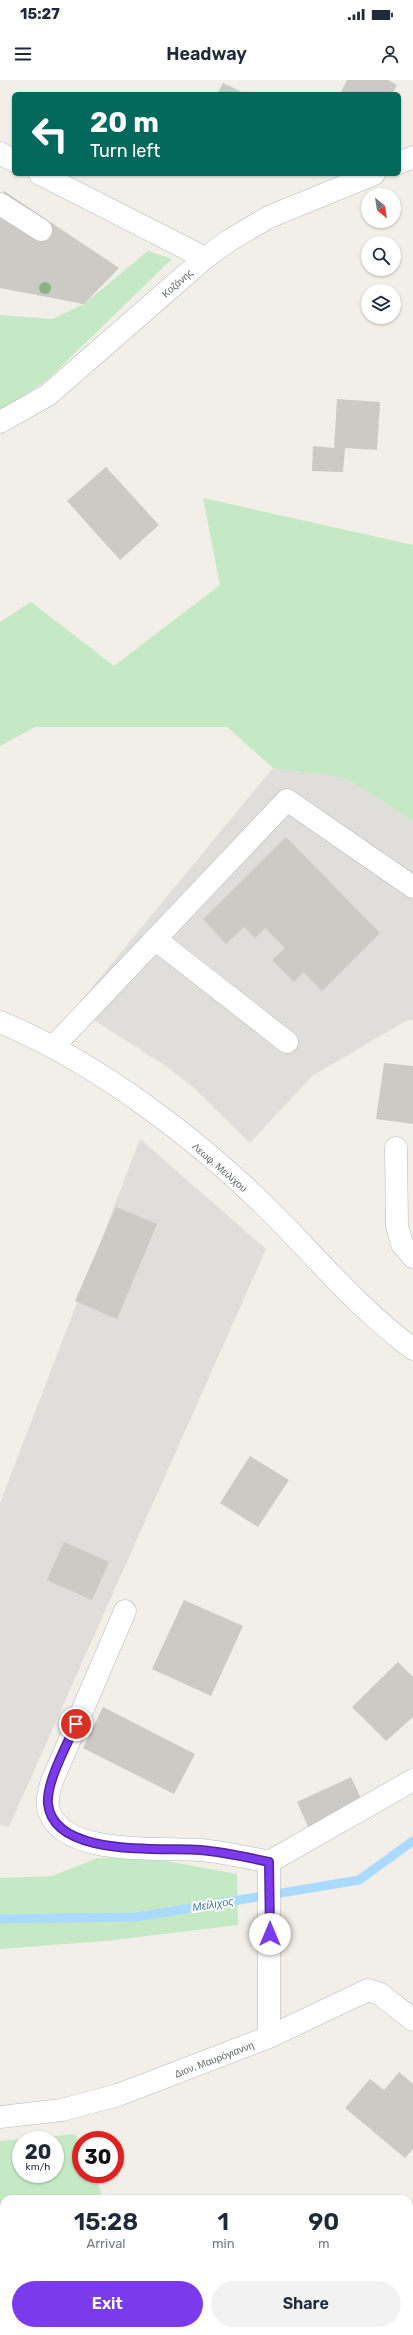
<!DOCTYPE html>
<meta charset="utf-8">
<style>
:root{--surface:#fff;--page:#f2f2f3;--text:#1f2937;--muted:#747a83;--accent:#7c3aed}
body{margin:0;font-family:Rubik,sans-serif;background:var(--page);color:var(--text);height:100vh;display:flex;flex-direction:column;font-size:15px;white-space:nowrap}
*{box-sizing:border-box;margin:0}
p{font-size:13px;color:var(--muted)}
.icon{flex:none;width:22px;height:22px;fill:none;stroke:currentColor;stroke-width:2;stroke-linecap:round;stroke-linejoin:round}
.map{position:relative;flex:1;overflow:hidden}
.drawer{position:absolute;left:0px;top:2115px;width:413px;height:140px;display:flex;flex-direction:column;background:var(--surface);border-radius:12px 12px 0 0;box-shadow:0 1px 3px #0004}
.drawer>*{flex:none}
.hud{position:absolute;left:12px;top:12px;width:389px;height:84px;border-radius:6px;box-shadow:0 1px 3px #0004;background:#00695c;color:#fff;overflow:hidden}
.needle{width:26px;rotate:150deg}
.controls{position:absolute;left:361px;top:108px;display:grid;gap:8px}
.controls a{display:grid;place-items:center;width:40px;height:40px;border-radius:50%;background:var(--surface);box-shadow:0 1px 3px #0004;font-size:20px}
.speed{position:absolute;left:12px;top:2051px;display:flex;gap:8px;font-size:20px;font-weight:700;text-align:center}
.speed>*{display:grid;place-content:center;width:52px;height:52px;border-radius:50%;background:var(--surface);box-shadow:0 1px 3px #0004;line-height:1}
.speed small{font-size:10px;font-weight:400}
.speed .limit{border:6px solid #d22;background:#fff;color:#111}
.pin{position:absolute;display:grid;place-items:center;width:34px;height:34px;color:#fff;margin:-17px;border:2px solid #fff;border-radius:50%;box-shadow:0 1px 4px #0007}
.me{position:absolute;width:44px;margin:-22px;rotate:0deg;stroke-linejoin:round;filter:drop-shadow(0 0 3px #0008)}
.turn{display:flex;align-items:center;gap:14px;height:84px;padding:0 12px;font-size:18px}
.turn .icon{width:52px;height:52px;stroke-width:2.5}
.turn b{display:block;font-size:28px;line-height:34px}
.eta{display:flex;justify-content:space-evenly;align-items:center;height:68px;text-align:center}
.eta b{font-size:24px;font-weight:600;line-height:28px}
.primary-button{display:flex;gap:8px;margin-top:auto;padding:8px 12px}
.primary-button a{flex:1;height:46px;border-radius:24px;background:var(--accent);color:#fff;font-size:16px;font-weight:600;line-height:46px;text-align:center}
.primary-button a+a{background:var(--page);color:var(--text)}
.status{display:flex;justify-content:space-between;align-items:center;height:28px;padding:0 20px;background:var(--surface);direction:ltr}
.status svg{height:11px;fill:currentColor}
header{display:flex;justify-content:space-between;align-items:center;height:52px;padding:0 12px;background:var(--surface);font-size:18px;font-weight:600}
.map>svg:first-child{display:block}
.industrial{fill:#e0deda}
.green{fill:#c5e8c5;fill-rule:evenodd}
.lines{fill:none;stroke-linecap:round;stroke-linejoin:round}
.stream{stroke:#aadaff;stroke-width:9}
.building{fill:#cccac5}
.minor-casing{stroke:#b5b8bc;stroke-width:23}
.minor{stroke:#fff;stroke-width:22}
.tree{fill:#89b387}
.route-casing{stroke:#51269a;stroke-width:10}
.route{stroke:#7c3aed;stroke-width:7}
.labels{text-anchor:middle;stroke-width:4;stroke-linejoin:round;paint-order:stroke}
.street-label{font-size:10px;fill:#5f6368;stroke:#fff}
.water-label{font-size:11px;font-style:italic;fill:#4174aa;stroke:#fff}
</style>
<div class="status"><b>15:27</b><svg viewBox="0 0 49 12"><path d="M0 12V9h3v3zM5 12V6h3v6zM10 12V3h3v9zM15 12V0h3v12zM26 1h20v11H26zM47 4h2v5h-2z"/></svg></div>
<header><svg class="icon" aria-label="menu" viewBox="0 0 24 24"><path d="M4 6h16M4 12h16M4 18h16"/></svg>Headway<svg class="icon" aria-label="person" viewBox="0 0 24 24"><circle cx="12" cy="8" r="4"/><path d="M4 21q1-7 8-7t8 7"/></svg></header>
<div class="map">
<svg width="413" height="2255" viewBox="0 0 413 2255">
<rect width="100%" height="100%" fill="#f1efe8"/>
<!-- industrial -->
<path class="industrial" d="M273 688 346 698 413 741V940L406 941 312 996 250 1063 195 1009 166 986 75 928Z
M140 1059 266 1169 9 1747 0 1745V1423Z"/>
<!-- green -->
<path class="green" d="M148 171 172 179 47 300 0 332V235L52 239 84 224Z
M203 418 413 465V741L346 698 273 688 227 647H35L0 666V542L31 522 114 586 220 505Z
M98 1778H149L237 1794 238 1845 105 1861 0 1869V1798L52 1796Z
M75 2054 81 2067V2094H94L101 2111 100 2119H4V2251H42L34 2255H0V2061ZM21 2060H55V2094H21Z"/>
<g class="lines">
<!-- stream -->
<path class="stream" d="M0 1839 137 1837 359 1800 413 1761"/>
</g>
<!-- building -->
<path class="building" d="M347 0H388L397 5 392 14H340Z
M223 3 246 14H217Z
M4 111 119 188 84 224 0 208V125Z
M337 319 380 322 377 370 345 368 343 392 312 391 313 366 334 368Z
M106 387 159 445 120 480 67 421Z
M286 757 380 853 322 911 303 892 294 902 272 880 285 868 265 848 255 858 244 847 226 864 203 839Z
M384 983 413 986V1044L376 1039Z
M116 1127 157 1144 117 1239 75 1221Z
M250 1376 289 1400 258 1447 220 1423Z
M64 1462 109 1482 92 1520 47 1500Z
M184 1520 243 1546 211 1616 152 1589Z
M398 1582 413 1597V1637L386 1661 352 1627Z
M103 1627 195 1674 174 1714 83 1668Z
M351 1697 364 1725 310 1751 297 1722Z
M399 1992 413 2004V2069L405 2078 345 2028 370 1999 384 2010Z
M4 2178V2217L0 2218V2179Z"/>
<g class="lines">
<defs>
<path id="minor" d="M0 73 14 81
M399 83 413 77
M40 94 205 178
M0 124 41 150
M0 342 48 315 205 178 230 160 269 137 374 94
M155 859 287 962
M0 942C97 982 202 1062 276 1137 320 1182 362 1231 413 1269
M53 967 287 720 413 807
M396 1068 397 1146 402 1164 413 1177
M125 1531 52 1701C49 1711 46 1721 49 1731 64 1777 162 1767 200 1770 224 1772 246 1777 269 1782V1957
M269 1782 413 1700
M0 2037 62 2030 118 2015 269 1957 368 1910 380 1914 413 1940"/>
</defs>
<!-- minor casing -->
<use href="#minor" class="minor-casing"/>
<!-- minor -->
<use href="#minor" class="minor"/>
</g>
<!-- trees -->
<circle class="tree" cx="45" cy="208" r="6"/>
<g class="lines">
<defs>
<path id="route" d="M76 1644C67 1665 46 1702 48 1724 54 1778 161 1767 200 1770 224 1772 246 1777 269 1782L270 1854"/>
</defs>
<!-- route casing -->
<use href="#route" class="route-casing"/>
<!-- route -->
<use href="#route" class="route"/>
</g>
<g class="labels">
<!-- street labels -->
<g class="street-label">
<text transform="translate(177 203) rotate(-41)" y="4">Κοζάνης</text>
<text transform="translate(220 1087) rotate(41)" y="4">Λεωφ. Μειλίχου</text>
<text transform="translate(214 1979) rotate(-21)" y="4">Διον. Μαυρόγιαννη</text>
</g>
<!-- water labels -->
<g class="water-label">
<text transform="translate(213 1824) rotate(-9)" y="4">Μείλιχος</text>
</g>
</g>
</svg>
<div class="controls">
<a><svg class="needle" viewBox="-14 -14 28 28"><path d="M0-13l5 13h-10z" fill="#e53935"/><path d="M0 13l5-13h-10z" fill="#747a83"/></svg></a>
<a><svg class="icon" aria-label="search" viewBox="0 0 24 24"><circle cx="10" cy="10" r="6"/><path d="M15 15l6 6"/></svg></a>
<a><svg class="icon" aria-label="layers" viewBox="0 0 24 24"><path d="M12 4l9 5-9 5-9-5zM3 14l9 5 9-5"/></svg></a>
</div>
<div class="speed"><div>20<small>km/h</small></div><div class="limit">30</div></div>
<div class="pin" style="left:76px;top:1644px;background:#d93025"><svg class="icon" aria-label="arrive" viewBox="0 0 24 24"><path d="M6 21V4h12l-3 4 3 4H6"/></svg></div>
<svg class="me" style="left:270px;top:1854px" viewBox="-20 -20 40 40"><circle r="19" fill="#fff"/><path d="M0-13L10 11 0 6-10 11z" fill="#7c3aed"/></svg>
<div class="hud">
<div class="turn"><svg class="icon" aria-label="left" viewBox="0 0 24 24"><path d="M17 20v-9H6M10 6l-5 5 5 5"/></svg><div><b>20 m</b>Turn left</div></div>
</div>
<section class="drawer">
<div class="eta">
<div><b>15:28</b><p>Arrival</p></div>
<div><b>1</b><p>min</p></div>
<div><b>90</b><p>m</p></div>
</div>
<div class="primary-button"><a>Exit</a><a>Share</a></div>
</section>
</div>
